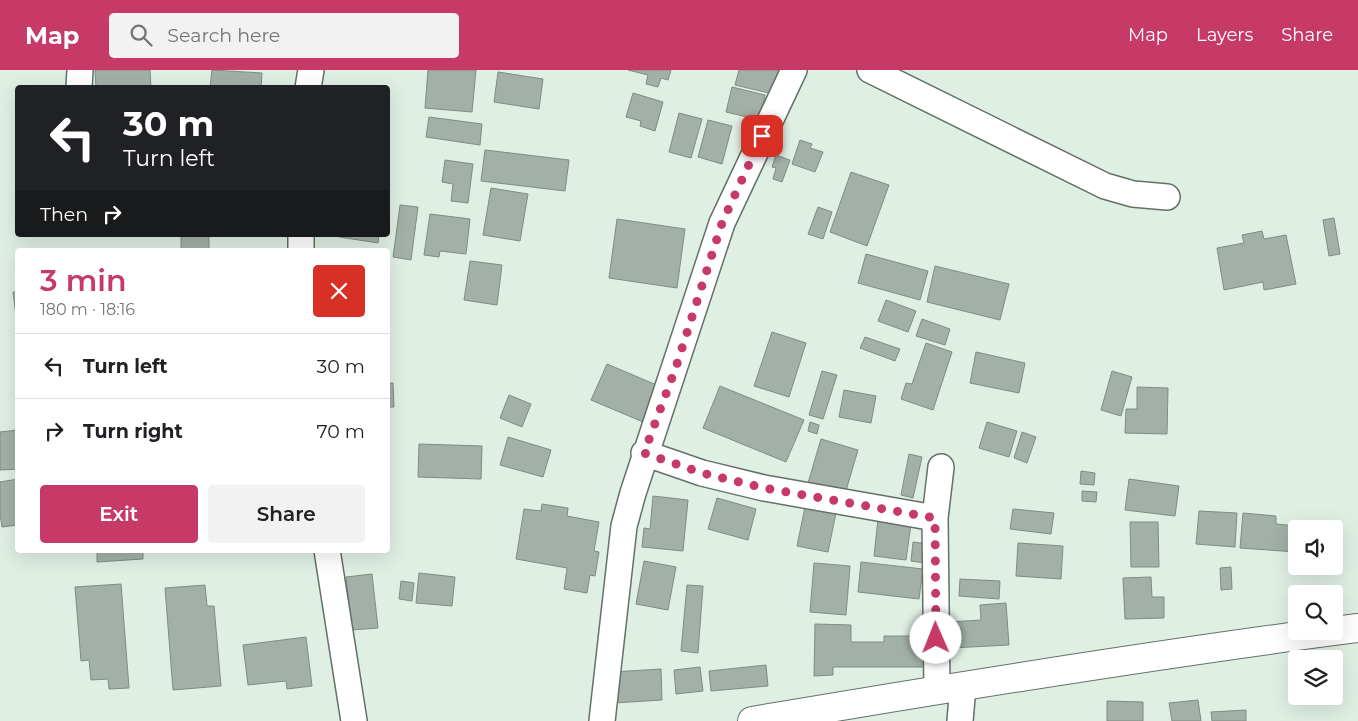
<!DOCTYPE html>
<meta charset="utf-8">
<style>
:root{--surface:#fff;--page:#f2f2f2;--text:#202124;--muted:#757577;--line:#e0e0e0;--accent:#c73966}
body{margin:0;font-family:Montserrat,sans-serif;background:var(--page);color:var(--text);height:100vh;display:flex;flex-direction:column;font-size:19px;white-space:nowrap}
*{box-sizing:border-box;margin:0}
p{font-size:16px;color:var(--muted)}
.icon{flex:none;width:28px;height:28px;fill:none;stroke:currentColor;stroke-width:2;stroke-linecap:round;stroke-linejoin:round}
.map{position:relative;flex:1;overflow:hidden}
.panel{position:absolute;left:15px;top:178px;width:375px;height:305px;display:flex;flex-direction:column;background:var(--surface);border-radius:5px;box-shadow:0 5px 20px #0002}
.panel>*{flex:none}
.top-card{position:absolute;left:15px;top:15px;width:375px;height:152px;border-radius:5px;box-shadow:0 5px 20px #0002;background:#202124;color:#fff;overflow:hidden}
.buttons{position:absolute;left:1288px;top:450px;display:grid;gap:10px}
.buttons a{display:grid;place-items:center;width:55px;height:55px;border-radius:5px;background:var(--surface);box-shadow:0 5px 20px #0002;font-size:25px}
.pin{position:absolute;display:grid;place-items:center;width:42px;height:42px;color:#fff;margin:-21px;border-radius:10px;box-shadow:0 2px 8px #0006}
.me{position:absolute;width:55px;margin:-28px;rotate:359deg;stroke-linejoin:round;filter:drop-shadow(0 0 4px #0008)}
.turn{display:flex;align-items:center;gap:18px;height:105px;padding:0 25px;font-size:22px}
.turn .icon{width:65px;height:65px;stroke-width:2.5}
.turn b{display:block;font-size:35px;line-height:42px}
.then{display:flex;align-items:center;height:48px;padding:0 25px;background:#0003;gap:10px;font-size:19px}
.round{display:grid;place-items:center;flex:none;width:52px;height:52px;border-radius:5px;background:var(--page)}
.head{display:flex;align-items:center;justify-content:space-between;height:85px;padding:0 25px}
h1{font-size:30px;font-weight:600;line-height:38px;color:var(--accent)}
.button{display:flex;gap:10px;margin-top:auto;padding:10px 25px}
.button a{flex:1;height:58px;border-radius:5px;background:var(--accent);color:#fff;font-size:20px;font-weight:600;line-height:58px;text-align:center}
.button a+a{background:var(--page);color:var(--text)}
ul{padding:0;list-style:none}
li{display:flex;align-items:center;gap:15px;height:65px;padding:0 25px;border-top:1px solid var(--line)}
li div{flex:1}
li b{display:block;font-size:19px}
li em{font-style:normal}
header{display:flex;align-items:center;gap:30px;box-sizing:border-box;height:70px;padding:0 25px;background:var(--accent);color:#fff}
header strong{font-size:24px}
nav{display:flex;gap:28px;margin-inline-start:auto;font-size:18px}
.search{width:350px;height:45px;background:var(--page);display:flex;align-items:center;gap:12px;box-sizing:border-box;padding:0 18px;border-radius:5px;color:var(--muted);font-size:19px}
.map>svg:first-child{display:block}
.building{fill:#a2b0a7;stroke:#7e8c83}
.lines{fill:none;stroke-linecap:round;stroke-linejoin:round}
.street-casing{stroke:#637167;stroke-width:28}
.secondary-casing{stroke:#637167;stroke-width:30}
.street{stroke:#fff;stroke-width:25}
.secondary{stroke:#fff;stroke-width:28}
.route{stroke:#c73966;stroke-width:9;stroke-dasharray:0 16.2}
</style>
<header>
<strong>Map</strong>
<div class="search"><svg class="icon" aria-label="search" viewBox="0 0 24 24"><circle cx="10" cy="10" r="6"/><path d="M15 15l6 6"/></svg>Search here</div>
<nav><a>Map</a><a>Layers</a><a>Share</a></nav>
</header>
<div class="map">
<svg width="1358" height="651" viewBox="0 0 1358 651">
<rect width="100%" height="100%" fill="#dfefe4"/>
<!-- building -->
<path class="building" d="M95 0H150L151 18H96Z
M212 0 262 3 261 18H210Z
M428 0H476L472 42 425 38Z
M628 0H671L668 10 661 8 658 17 646 14 648 5Z
M739 0H779L773 24 735 15Z
M498 2 543 9 539 39 494 32Z
M732 17 765 25 760 50 726 42Z
M633 23 663 32 655 61 640 56 641 51 626 47Z
M679 43 702 49 691 88 669 82Z
M429 47 482 54 480 75 426 67Z
M708 50 732 56 722 94 698 87Z
M800 70 812 74 810 78 823 82 815 102 792 94Z
M485 80 569 90 565 121 481 111Z
M776 85 790 90 782 112 773 109 776 98 772 97Z
M445 90 473 94 468 133 451 131 453 114 442 112Z
M851 102 889 115 867 176 830 162Z
M491 118 528 124 520 171 483 165Z
M400 135 418 137 411 190 393 187Z
M818 137 832 142 823 169 808 164Z
M430 144 470 149 466 184 440 181 439 187 424 185Z
M1334 148 1340 184 1329 186 1323 150Z
M617 149 685 159 677 218 609 208Z
M1262 161 1264 169 1286 165 1296 214 1264 220 1263 212 1224 220 1217 178 1244 173 1242 165Z
M181 165H209V180H181Z
M339 165H379L378 173 339 167Z
M866 184 928 201 920 230 858 213Z
M470 191 502 195 497 235 464 230Z
M935 196 1009 214 1000 250 927 232Z
M13 222H18V262Z
M886 230 916 241 908 262 878 251Z
M922 249 950 259 945 275 916 266Z
M772 262 806 273 789 327 754 316Z
M865 267 900 279 895 291 860 278Z
M926 273 952 282 933 340 901 329 906 313 912 314Z
M976 282 1025 293 1019 323 970 313Z
M607 294 659 316 643 352 591 330Z
M822 301 837 305 823 349 809 345Z
M1112 301 1132 307 1121 346 1101 340Z
M388 313H393L394 337H388Z
M720 316 804 350 786 392 703 358Z
M1137 317 1168 318 1167 364 1125 363 1126 339H1137Z
M844 320 876 326 871 353 839 347Z
M509 325 531 334 522 357 500 348Z
M810 352 819 355 817 364 808 361Z
M987 352 1017 361 1009 387 979 378Z
M18 360V399L0 400V362Z
M1022 362 1036 367 1027 393 1014 388Z
M508 367 551 380 543 407 500 395Z
M821 369 858 380 845 424 808 413Z
M419 374 482 376 481 409 418 407Z
M909 384 922 387 913 428 901 425Z
M1081 401 1095 403 1094 415 1080 414Z
M18 409V444H16L18 455 2 457 0 444V412Z
M1129 409 1179 416 1175 446 1125 440Z
M1082 421 1097 422 1096 432 1082 431Z
M653 426 688 430 683 481 642 477 644 458 650 459Z
M717 428 756 439 748 470 708 459Z
M806 432 837 438 828 482 797 476Z
M542 434 568 438 567 446 599 452 594 481 599 482 595 506 590 505 587 523 564 519 567 498 516 489 524 439 541 441Z
M1013 439 1054 443 1051 464 1010 459Z
M1199 441 1237 443 1235 477 1196 474Z
M1243 443 1276 446V454L1309 457V459H1296V482L1240 478Z
M878 449 911 454 906 490 874 486Z
M1130 452H1158L1159 497H1131Z
M913 472 928 474 925 493 911 491Z
M1018 473 1063 476 1061 509 1016 506Z
M97 480H143V489L97 492Z
M644 491 676 497 668 540 636 534Z
M861 492 923 499 919 529 858 522Z
M814 493 850 496 846 545 810 542Z
M1231 497 1232 519 1221 520 1220 498Z
M419 503 455 507 452 536 416 533Z
M372 504 378 558 352 560 346 507Z
M1151 507 1152 527H1164V548L1125 549 1123 508Z
M960 509 1000 511 999 529 959 526Z
M401 511 414 513 412 531 399 529Z
M121 514 129 618 109 619 108 609 91 610 89 590 81 591 75 517Z
M205 515 207 536H214L221 616 173 620 165 518Z
M687 515 703 516 698 583 681 581Z
M1006 533 1009 575 951 578 949 552 981 550 980 535Z
M815 554 851 555V572H884V566H925V597H833V605L814 606Z
M306 567 312 616 287 619 286 611 248 615 243 575Z
M766 595 768 616 711 621 709 601Z
M700 597 703 621 676 624 674 600Z
M661 599 662 630 614 633 612 602Z
M1198 630 1201 651H1172L1169 633Z
M1107 631 1143 632V651H1107Z
M1246 640V651H1212L1211 642Z"/>
<g class="lines">
<defs>
<path id="street" d="M870 0 1105 116 1133 124 1167 127
M79 18 80 0
M308 18 311 0
M301 165V180
M644 383 702 403 764 418 935 448
M327 480 354 651
M937 620 935 448 941 397
M602 651 624 456 633 423 722 153 794 0
M960 651 963 616"/>
<path id="secondary" d="M752 651C953 617 1155 584 1358 558"/>
</defs>
<!-- street casing -->
<use href="#street" class="street-casing"/>
<!-- secondary casing -->
<use href="#secondary" class="secondary-casing"/>
<!-- street -->
<use href="#street" class="street"/>
<!-- secondary -->
<use href="#secondary" class="secondary"/>
</g>
<g class="lines">
<!-- route -->
<path class="route" d="M762 66 722 153 676 297 644 383 702 403 764 418 935 448 936 568"/>
</g>
</svg>
<div class="buttons">
<a><svg class="icon" aria-label="sound" viewBox="0 0 24 24"><path d="M4 9h4l5-4v14l-5-4H4zM17 9q2 3 0 6"/></svg></a>
<a><svg class="icon" aria-label="search" viewBox="0 0 24 24"><circle cx="10" cy="10" r="6"/><path d="M15 15l6 6"/></svg></a>
<a><svg class="icon" aria-label="layers" viewBox="0 0 24 24"><path d="M12 4l9 5-9 5-9-5zM3 14l9 5 9-5"/></svg></a>
</div>
<div class="pin" style="left:762px;top:66px;background:#d93025"><svg class="icon" aria-label="arrive" viewBox="0 0 24 24"><path d="M6 21V4h12l-3 4 3 4H6"/></svg></div>
<svg class="me" style="left:936px;top:568px" viewBox="-20 -20 40 40"><circle r="19" fill="#fff"/><path d="M0-13L10 11 0 6-10 11z" fill="#c73966"/></svg>
<div class="top-card">
<div class="turn"><svg class="icon" aria-label="left" viewBox="0 0 24 24"><path d="M17 20v-9H6M10 6l-5 5 5 5"/></svg><div><b>30 m</b>Turn left</div></div>
<div class="then">Then<svg class="icon" aria-label="right" viewBox="0 0 24 24"><path d="M7 20v-9h11M14 6l5 5-5 5"/></svg></div>
</div>
<section class="panel">
<div class="head"><div><h1>3 min</h1><p>180 m · 18:16</p></div><a class="round" style="background:#d93025;color:#fff"><svg class="icon" aria-label="close" viewBox="0 0 24 24"><path d="M6 6l12 12M18 6L6 18"/></svg></a></div>
<ul>
<li><svg class="icon" aria-label="left" viewBox="0 0 24 24"><path d="M17 20v-9H6M10 6l-5 5 5 5"/></svg><div><b>Turn left</b></div><em>30 m</em></li>
<li><svg class="icon" aria-label="right" viewBox="0 0 24 24"><path d="M7 20v-9h11M14 6l5 5-5 5"/></svg><div><b>Turn right</b></div><em>70 m</em></li>
</ul>
<div class="button"><a>Exit</a><a>Share</a></div>
</section>
</div>
